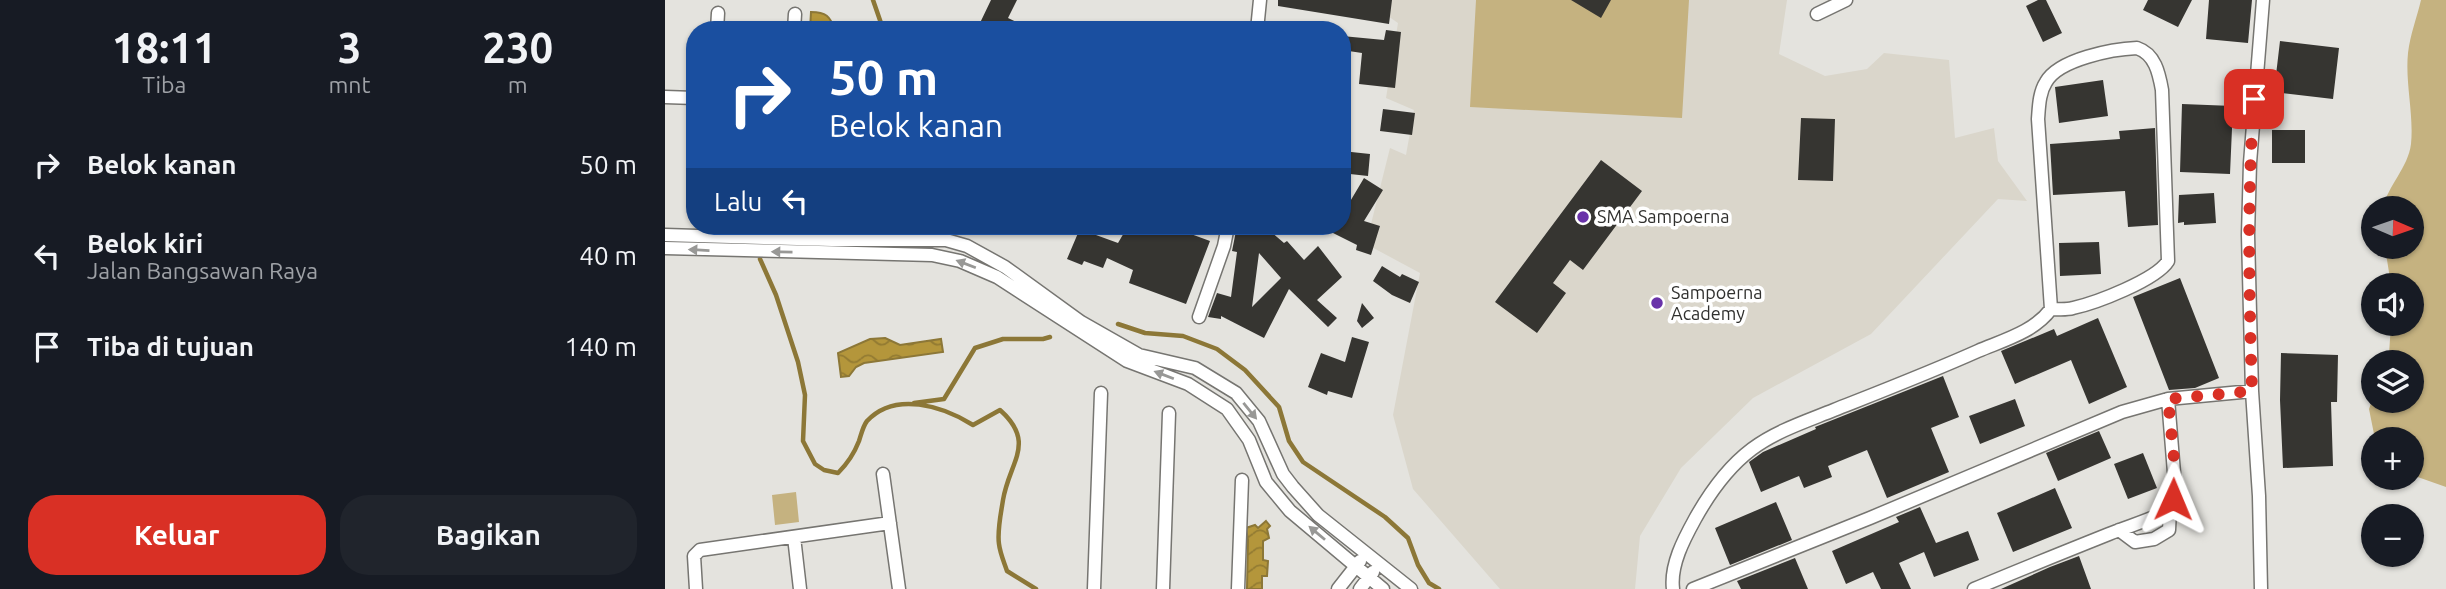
<!DOCTYPE html>
<html lang="id">
<meta charset="utf-8">
<style>
:root{--surface:#171b24;--page:#20242c;--text:#f1f3f6;--muted:#9ea1a6;--accent:#d93025}
body{margin:0;font-family:Ubuntu,sans-serif;background:var(--page);color:var(--text);height:100vh;display:flex;flex-direction:column;font-size:26px;white-space:nowrap}
*{box-sizing:border-box;margin:0}
p{font-size:23px;color:var(--muted)}
.icon{flex:none;width:38px;height:38px;fill:none;stroke:currentColor;stroke-width:2;stroke-linecap:round;stroke-linejoin:round}
.map{position:relative;flex:1;overflow:hidden}
.sheet{display:flex;flex-direction:column;background:var(--surface);width:665px}
.sheet>*{flex:none}
.banner{position:absolute;left:21px;top:21px;width:665px;height:214px;border-radius:28px;box-shadow:0 2px 5px #0004;background:#1a4fa0;color:#fff;overflow:hidden}
.needle{width:46px;rotate:92deg}
.controls{position:absolute;left:1696px;top:196px;display:grid;gap:14px}
.controls a{display:grid;place-items:center;width:63px;height:63px;border-radius:50%;background:var(--surface);box-shadow:0 2px 5px #0004;font-size:35px}
.pin{position:absolute;display:grid;place-items:center;width:60px;height:60px;color:#fff;margin:-30px;border-radius:14px;box-shadow:0 4px 10px #0006}
.me{position:absolute;width:77px;margin:-38px;rotate:1deg;stroke-linejoin:round;filter:drop-shadow(0 0 5px #0008)}
.turn{display:flex;align-items:center;gap:24px;height:147px;padding:0 28px;font-size:32px}
.turn .icon{width:91px;height:91px;stroke-width:2.5}
.turn b{display:block;font-size:49px;line-height:60px}
.then{display:flex;align-items:center;height:66px;padding:0 28px;background:#0003;gap:14px;font-size:26px}
.eta{display:flex;justify-content:space-evenly;align-items:center;height:119px;text-align:center}
.eta b{font-size:42px;font-weight:600;line-height:49px}
.cta{display:flex;gap:14px;margin-top:auto;padding:14px 28px}
.cta a{flex:1;height:80px;border-radius:28px;background:var(--accent);color:#fff;font-size:28px;font-weight:600;line-height:80px;text-align:center}
.cta a+a{background:var(--page);color:var(--text)}
ul{padding:0;list-style:none}
li{display:flex;align-items:center;gap:21px;height:91px;padding:0 28px}
li div{flex:1}
li b{display:block;font-size:26px}
li em{font-style:normal}
main{display:flex;flex:1;min-height:0}
.map>svg:first-child{display:block}
.built{fill:#dad6cb}
.grass{fill:#c5b280}
.water{fill:url(#water-waves);stroke:#8c7737;stroke-width:2}
.lines{fill:none;stroke-linecap:round;stroke-linejoin:round}
.stream{stroke:#8c7737;stroke-width:4.5}
.building{fill:#363531;fill-rule:evenodd}
.minor-casing{stroke:#767571;stroke-width:15}
.minor{stroke:#fff;stroke-width:12}
.oneway{fill:#989896}
.route{stroke:#d93025;stroke-width:12;stroke-dasharray:0 21.6}
.poi-dot{fill:#6932a9;stroke:#fff;stroke-width:2.5}
.labels{text-anchor:middle;stroke-width:7;stroke-linejoin:round;paint-order:stroke}
.poi-label{font-size:18px;fill:#30302e;stroke:#fff;text-anchor:start}
</style>
<main>
<section class="sheet">
<div class="eta">
<div><b>18:11</b><p>Tiba</p></div>
<div><b>3</b><p>mnt</p></div>
<div><b>230</b><p>m</p></div>
</div>
<ul>
<li><svg class="icon" aria-label="right" viewBox="0 0 24 24"><path d="M7 20v-9h11M14 6l5 5-5 5"/></svg><div><b>Belok kanan</b></div><em>50 m</em></li>
<li><svg class="icon" aria-label="left" viewBox="0 0 24 24"><path d="M17 20v-9H6M10 6l-5 5 5 5"/></svg><div><b>Belok kiri</b><p>Jalan Bangsawan Raya</p></div><em>40 m</em></li>
<li><svg class="icon" aria-label="arrive" viewBox="0 0 24 24"><path d="M6 21V4h12l-3 4 3 4H6"/></svg><div><b>Tiba di tujuan</b></div><em>140 m</em></li>
</ul>
<div class="cta"><a>Keluar</a><a>Bagikan</a></div>
</section>
<div class="map">
<svg width="1781" height="589" viewBox="0 0 1781 589">
<defs>
<pattern id="water-waves" width="16" height="10" patternUnits="userSpaceOnUse" patternTransform="scale(1.75)"><rect width="16" height="10" fill="#b4963b"/><path d="M0 5q4-4 8 0t8 0" fill="none" stroke="#937b32"/></pattern>
</defs>
<rect width="100%" height="100%" fill="#e4e3de"/>
<!-- built -->
<path class="built" d="M724 0H1122L1114 54 1160 76 1202 69 1219 53 1284 60 1290 138 1329 128 1333 161 1362 201 1333 199 1206 334 1088 398 1016 468 975 536 970 589H835L748 489 728 415 755 273 701 244 725 148 741 155 749 110 721 98 733 23 720 14Z"/>
<!-- grass -->
<path class="grass" d="M811 0H1024L1017 118 805 107Z
M1756 0H1781V487L1747 475 1746 439H1710L1704 409 1708 398V401H1746V362H1721L1724 354 1726 324H1746V285H1726L1720 247H1746V208H1718C1723 185 1743 168 1746 144 1749 114 1740 83 1743 53 1745 35 1752 17 1756 0Z
M131 492 134 522 110 525 107 495Z"/>
<!-- water -->
<path class="water" d="M146 12C161 12 165 16 170 30H145Z
M220 338 235 345 276 339 278 352 199 363 191 367 184 376 176 377 173 353 205 339Z
M601 521 605 526 602 529 604 538 598 541V560L603 561 602 576H597V589H582L583 540 581 528 590 525 593 528Z"/>
<g class="lines">
<!-- stream -->
<path class="stream" d="M208 0 217 26 216 30
M89 233 96 226
M95 259 111 295 133 362 140 395 138 441 150 464 159 470 173 473C183 463 189 454 194 441 196 435 198 426 202 421 230 391 278 406 308 425L335 410C372 443 344 462 338 500 336 513 332 531 334 544 335 553 339 562 342 571L371 589
M453 324 480 333 518 336 552 349 580 370 614 407 624 441 638 462 720 517 743 538 753 565 764 583 774 589
M249 403 279 399 310 348 338 339H378L385 337"/>
</g>
<!-- building -->
<path class="building" d="M326 0H352L343 18 368 30H325L314 25Z
M613 0H727L724 24 613 6Z
M906 0H946L936 18Z
M1373 0H1381L1397 33 1378 42 1361 6Z
M1483 0H1527L1513 27 1478 10Z
M1544 0H1587L1583 43 1541 39Z
M721 30 736 32 730 88 694 84 697 53 677 50V36L719 40Z
M1615 41 1674 48 1668 99 1609 92Z
M1438 80 1443 116 1394 123 1390 87Z
M1517 104 1568 106 1565 174 1515 172Z
M718 109 750 113 747 135 715 131Z
M1136 118 1170 119 1168 181 1133 180Z
M1490 128 1493 225 1463 227 1460 191 1388 195 1385 144 1455 139 1454 131Z
M1607 130H1640V163H1607Z
M677 151 705 154 703 176 685 174 686 168 677 166Z
M936 160 977 191 918 270 905 260 888 283 901 293 872 333 830 302Z
M699 178 718 190 699 221 715 226 706 255 691 250 692 245 654 226H677V215Z
M1549 193 1551 223 1519 225V222L1513 223 1514 195Z
M416 226H423L433 232 431 235 453 243 463 226H504L545 241 521 304 464 283 468 270 442 258 438 268 419 261 417 265 402 259Z
M572 226H599L619 243 622 241 639 260 653 246 677 277 652 300 672 318 663 327 624 289 599 338 556 316V319L543 317 552 293 566 297 572 252 567 251ZM594 253 616 278 587 307Z
M1434 242 1436 274 1395 276 1394 243Z
M717 266 735 277 737 274 754 282 745 303 727 295 708 281Z
M1515 278 1554 378 1530 388 1504 390 1468 297Z
M697 303 709 318 697 328 692 321Z
M1433 318 1462 387 1424 404 1406 360 1350 384 1336 351 1389 329 1392 336Z
M687 337 704 342 687 398 663 391 662 395 643 387 656 353 680 362Z
M1616 353 1673 355 1672 402H1666L1668 466 1618 468 1615 400Z
M1278 376 1294 417 1266 428 1284 472 1222 498 1202 450 1163 466 1167 477 1139 488 1134 476 1096 492 1084 462 1098 452 1151 429 1150 427Z
M1350 399 1360 426 1315 444 1304 416Z
M1434 431 1446 458 1393 481 1381 453Z
M1478 453 1492 488 1463 499 1449 464Z
M1390 488 1407 528 1348 552 1332 513Z
M1111 502 1127 540 1065 565 1050 528Z
M1255 507 1271 543 1303 531 1314 560 1269 577 1259 552 1234 563 1246 589H1216L1208 572 1181 584 1167 551 1234 522 1231 517Z
M1414 556 1426 589H1336L1385 567Z
M1130 558 1143 589H1076L1072 581Z"/>
<g class="lines">
<defs>
<path id="minor" d="M1152 14 1181 0
M52 30 53 13
M129 30 130 14
M592 30 595 0
M1472 48C1490 54 1494 73 1497 90L1503 261C1491 280 1431 303 1408 308 1401 310 1394 309 1386 309L1373 119C1374 107 1374 93 1381 82 1394 59 1448 49 1472 48Z
M0 97 30 98
M0 235 167 240H281L302 246 340 267 416 322 474 355 530 368 571 393 594 421 618 474 628 487 653 515 746 589
M0 248 267 255 295 261 332 277 462 361 523 384 562 409 584 440 601 482 625 511 718 589
M534 317 559 246 563 226
M1503 399 1510 485 1505 510
M218 474 234 589
M129 537 135 589
M31 589 29 556 35 550 225 523
M429 589 436 393
M498 589 504 413
M573 589 577 480
M673 589 695 561
M695 589 708 572
M1008 589C1005 565 1019 539 1030 519 1045 492 1063 467 1087 449 1111 431 1142 421 1169 410 1217 391 1266 372 1313 351 1339 340 1369 332 1386 309
M1028 589 1205 518 1457 412 1503 399 1587 391
M1309 589C1354 570 1399 552 1444 534 1464 526 1485 520 1505 510L1504 530 1489 539 1470 542 1454 530
M1596 589 1594 496 1587 391 1583 235 1585 163 1598 0"/>
</defs>
<!-- minor casing -->
<use href="#minor" class="minor-casing"/>
<!-- minor -->
<use href="#minor" class="minor"/>
</g>
<!-- one-way arrows -->
<defs><path id="oneway-solid" d="M-6-.8H1V-3.2L6.5 0L1 3.2V.8H-6Z" transform="scale(1.75)"/></defs>
<g class="oneway">
<use href="#oneway-solid" transform="translate(34 250) rotate(-177)"/>
<use href="#oneway-solid" transform="translate(117 252) rotate(-179)"/>
<use href="#oneway-solid" transform="translate(301 264) rotate(-159)"/>
<use href="#oneway-solid" transform="translate(499 375) rotate(-159)"/>
<use href="#oneway-solid" transform="translate(585 411) rotate(51)"/>
<use href="#oneway-solid" transform="translate(652 533) rotate(-140)"/>
</g>
<g class="lines">
<!-- route -->
<path class="route" d="M1508 499 1509 459 1503 399 1587 391C1584 293 1582 196 1589 99"/>
</g>
<!-- markers -->
<g class="poi-dot">
<circle cx="918" cy="217" r="7"/>
<circle cx="992" cy="303" r="7"/>
</g>
<g class="labels">
<!-- poi labels -->
<g class="poi-label">
<text x="932" y="223">SMA Sampoerna</text>
<text x="1006" y="299">Sampoerna<tspan x="1006" dy="21">Academy</tspan></text>
</g>
</g>
</svg>
<div class="controls">
<a><svg class="needle" viewBox="-14 -14 28 28"><path d="M0-13l5 13h-10z" fill="#e53935"/><path d="M0 13l5-13h-10z" fill="#9ea1a6"/></svg></a>
<a><svg class="icon" aria-label="sound" viewBox="0 0 24 24"><path d="M4 9h4l5-4v14l-5-4H4zM17 9q2 3 0 6"/></svg></a>
<a><svg class="icon" aria-label="layers" viewBox="0 0 24 24"><path d="M12 4l9 5-9 5-9-5zM3 14l9 5 9-5"/></svg></a>
<a>+</a>
<a>−</a>
</div>
<div class="pin" style="left:1589px;top:99px;background:#d93025"><svg class="icon" aria-label="arrive" viewBox="0 0 24 24"><path d="M6 21V4h12l-3 4 3 4H6"/></svg></div>
<svg class="me" style="left:1508px;top:499px" viewBox="-20 -20 40 40"><path d="M0-17L14 15 0 8-14 15z" fill="#d93025" stroke="#fff" stroke-width="4"/></svg>
<div class="banner">
<div class="turn"><svg class="icon" aria-label="right" viewBox="0 0 24 24"><path d="M7 20v-9h11M14 6l5 5-5 5"/></svg><div><b>50 m</b>Belok kanan</div></div>
<div class="then">Lalu<svg class="icon" aria-label="left" viewBox="0 0 24 24"><path d="M17 20v-9H6M10 6l-5 5 5 5"/></svg></div>
</div>
</div>
</main>
